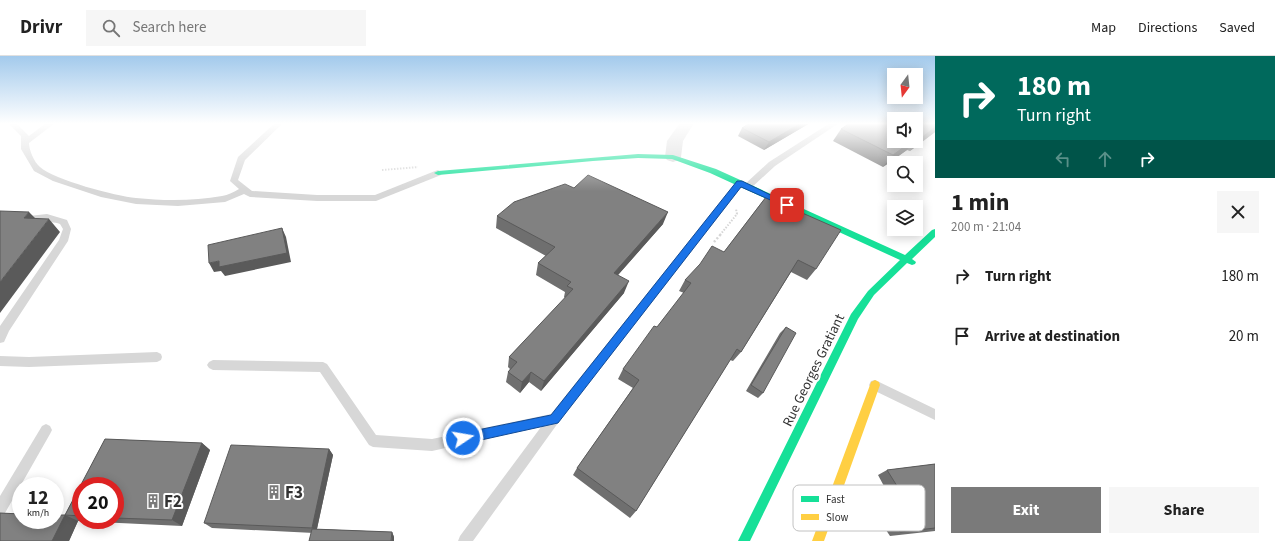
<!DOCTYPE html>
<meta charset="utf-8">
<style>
:root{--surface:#fff;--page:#f6f6f6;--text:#222;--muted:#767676;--line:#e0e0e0;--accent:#7a7a7a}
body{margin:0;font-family:"Source Sans 3",sans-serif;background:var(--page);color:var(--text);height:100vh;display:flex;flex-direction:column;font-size:15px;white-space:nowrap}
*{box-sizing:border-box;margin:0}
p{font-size:13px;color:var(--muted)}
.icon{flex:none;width:22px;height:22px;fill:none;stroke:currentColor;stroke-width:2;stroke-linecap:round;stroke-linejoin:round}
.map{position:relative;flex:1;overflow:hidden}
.panel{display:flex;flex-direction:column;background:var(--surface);width:340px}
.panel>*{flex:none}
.banner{background:#00695c;color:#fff;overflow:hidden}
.needle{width:26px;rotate:195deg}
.fabs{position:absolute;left:887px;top:12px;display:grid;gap:8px}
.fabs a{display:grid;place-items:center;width:36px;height:36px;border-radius:0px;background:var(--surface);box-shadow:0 2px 10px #0003;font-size:20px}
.speed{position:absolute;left:12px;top:421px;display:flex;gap:8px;font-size:20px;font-weight:700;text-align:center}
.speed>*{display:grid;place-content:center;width:52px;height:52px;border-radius:50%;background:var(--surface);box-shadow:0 2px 10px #0003;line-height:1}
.speed small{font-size:10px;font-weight:400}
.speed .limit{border:6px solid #d22;background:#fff;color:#111}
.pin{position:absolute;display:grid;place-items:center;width:34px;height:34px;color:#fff;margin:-17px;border-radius:8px;box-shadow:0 2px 6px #0006}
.me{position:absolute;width:44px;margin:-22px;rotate:78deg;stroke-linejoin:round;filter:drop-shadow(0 0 3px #0008)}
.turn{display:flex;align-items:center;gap:14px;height:84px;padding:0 16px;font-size:18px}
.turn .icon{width:52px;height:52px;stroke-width:2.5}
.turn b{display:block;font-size:28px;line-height:34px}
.lanes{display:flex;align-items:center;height:38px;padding:0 16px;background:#0003;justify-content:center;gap:20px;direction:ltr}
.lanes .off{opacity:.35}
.round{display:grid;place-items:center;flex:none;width:42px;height:42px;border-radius:0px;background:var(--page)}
.overview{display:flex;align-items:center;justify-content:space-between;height:68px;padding:0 16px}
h1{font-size:24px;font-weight:700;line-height:30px}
.cta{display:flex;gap:8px;margin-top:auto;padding:8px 16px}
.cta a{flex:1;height:46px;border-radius:0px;background:var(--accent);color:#fff;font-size:16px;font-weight:700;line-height:46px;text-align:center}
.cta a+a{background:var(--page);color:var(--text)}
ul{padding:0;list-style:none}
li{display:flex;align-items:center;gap:12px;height:60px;padding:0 16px}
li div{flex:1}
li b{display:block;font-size:15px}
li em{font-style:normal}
header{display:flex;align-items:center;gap:24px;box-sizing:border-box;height:56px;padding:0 20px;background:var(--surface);border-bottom:1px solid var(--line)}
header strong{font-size:19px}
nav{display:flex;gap:22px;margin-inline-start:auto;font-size:14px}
.search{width:280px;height:36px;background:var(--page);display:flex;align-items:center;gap:10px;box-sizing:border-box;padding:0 14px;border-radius:0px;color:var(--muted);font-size:15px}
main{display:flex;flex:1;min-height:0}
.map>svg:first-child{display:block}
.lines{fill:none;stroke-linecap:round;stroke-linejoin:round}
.path-far1{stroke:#d6d6d6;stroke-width:2;stroke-dasharray:1.5 1.5;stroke-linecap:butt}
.path{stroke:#d6d6d6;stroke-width:2.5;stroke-dasharray:2 2;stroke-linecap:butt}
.lane{fill:#d7d7d7;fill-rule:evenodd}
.street{fill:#d7d7d7;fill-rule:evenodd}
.fast{fill:#16e098;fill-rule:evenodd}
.slow{fill:#ffcf43;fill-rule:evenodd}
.wall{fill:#6f6f6f;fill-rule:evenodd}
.shaded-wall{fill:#5a5a5a}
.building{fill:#818181;stroke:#5a5a5a}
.route{fill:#1a73e8;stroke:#114b97}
.labels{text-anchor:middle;stroke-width:4;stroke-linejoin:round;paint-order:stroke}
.street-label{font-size:14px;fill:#333;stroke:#fff}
.near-poi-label{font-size:17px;font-weight:bold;fill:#333;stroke:#fff;text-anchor:start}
.key{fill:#fff;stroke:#c2c2c2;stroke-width:1}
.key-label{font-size:11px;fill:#333}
</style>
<header>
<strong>Drivr</strong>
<div class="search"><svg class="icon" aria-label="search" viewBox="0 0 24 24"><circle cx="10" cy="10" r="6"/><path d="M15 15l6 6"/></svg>Search here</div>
<nav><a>Map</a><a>Directions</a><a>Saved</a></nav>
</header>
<main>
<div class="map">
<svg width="935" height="485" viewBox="0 0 935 485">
<rect width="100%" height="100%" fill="#fff"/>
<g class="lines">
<!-- path-far1 -->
<path class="path-far1" d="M382 114 418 111
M720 179 737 158 736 153"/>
<!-- path -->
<path class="path" d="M714 186 721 178"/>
<!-- lane -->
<path class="lane" d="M8 67H16L29 80 46 67H55L29 87C29 94 34 106 40 111 54 124 116 140 136 142 164 145 195 145 222 140 228 139 234 136 239 133L230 125 238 101 275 67H283L245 104 238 124 252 135 317 139H375L435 115 438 114 442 117 441 119 376 145H317L250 141 244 138 225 146 178 150 136 148 101 141 53 125 34 115 21 93V80Z
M830 67H839L775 110 750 133H744L743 131 744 129 769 106Z
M740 124 744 127 743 129 558 367 473 485H458L460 480 541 371 432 395 373 391 369 389 320 316 213 314 209 312 207 309 209 306 213 304 323 306 327 308 376 379 432 383 551 358 737 125Z
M47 158 67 164 71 173 68 185 9 275 4 286 0 287V270L59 184 63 173 60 168C50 164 29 167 25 163L29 160Z
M157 296 161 298 162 301 161 304 157 306 29 311 0 310V300L29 301Z
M875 324 935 353V364L871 333 869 329 871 325Z
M46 368 50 370 52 374 50 378 5 457 0 459V440L42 370Z"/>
<!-- street -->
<path class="street" d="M680 67H694L683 85 681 101 679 104 673 106 667 104 665 101 667 85Z"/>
<!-- fast -->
<path class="fast" d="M638 98 673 99 716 113 905 199 932 174 935 173V181L912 203 916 206 915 208 912 209 907 207 874 239 858 263 750 485H738L851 258 868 235 900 204 710 117 672 103 638 102 593 105 438 119 434 117 438 115Z"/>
<!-- slow -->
<path class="slow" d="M875 324 879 326 880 329 824 485H812L870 329 871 326Z"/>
</g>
<!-- wall -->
<path class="wall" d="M810 67 764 94 738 80 742 72Z
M916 67H935V76L910 95 907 94 883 111 833 85 841 73 894 85H916Z
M766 141 816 213 807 224 791 216 741 296 733 305 730 304 636 455 630 462 573 419 577 412 633 332 618 323 623 313 657 271 684 237 679 235 685 224 724 196Z
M497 160 663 168 618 219 624 237 541 335 529 326 520 337 506 326 508 316 510 313 508 311 509 301 565 242 564 241 565 236 536 219 538 207 546 200 496 172Z
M786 271 763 337 758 342 746 335 780 277Z
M105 383 202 387 210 394 182 470 78 465 69 485H0V457L21 458V464H55V459H65ZM81 430H115V464H81Z
M329 393 333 399 317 473 392 476 394 481 212 472 204 467Z
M935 408V475L890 480 886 474 879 475 861 446 868 443 865 438 875 433 885 432 878 419 887 414Z"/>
<!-- shaded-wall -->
<path class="shaded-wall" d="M801 67H810L764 94 769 86Z
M935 71V76L910 95 920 83Z
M912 85H914L907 94 883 111 893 99Z
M29 156 41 168 24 162Z
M668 156 663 168 610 228 614 217Z
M49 163 60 176 0 257V226Z
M282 172 286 181 291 206 225 220 221 215 214 216 209 207 219 205Z
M629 225 624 237 541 335 544 325Z
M531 316 529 326 520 337 522 326Z
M202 387 210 394 182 470 172 464Z
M329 393 333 399 316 477 312 472Z
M65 459 78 465 69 485H52Z
M392 476 394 481V485H391Z"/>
<!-- building -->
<path class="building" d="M750 67H801L769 86 742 72Z
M850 67H894V85H912L893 99 841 73Z
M916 67H935V71L920 83 917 81 916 82Z
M588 119 668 156 614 217 629 225 544 325 531 316 522 326 508 316 517 306 509 301 573 233 567 230 571 226 538 207 555 191 497 160 514 146 565 128 574 132Z
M766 141 841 174 816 213 798 204 741 296 737 293 636 455 577 412 639 324 623 313 654 270 657 271 691 227 685 224 700 208 712 190 724 196Z
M0 155 29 156 24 162 49 163 0 226Z
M282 172 287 197 219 211V205L209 207 208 189Z
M786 271 796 277 763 337 751 329Z
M105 383 202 387 172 464 115 462V430H81V460L65 459 52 485H0V457L21 458V464H55V459H65Z
M231 389 329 393 312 472 204 467Z
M935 408V472L900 476 896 470 889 471 870 442 879 440 875 433 897 430 887 414Z
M312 473 392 476 391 485H309Z"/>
<!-- sky -->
<linearGradient id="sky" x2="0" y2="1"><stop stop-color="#a3caec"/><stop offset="0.5" stop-color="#fff"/><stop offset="1" stop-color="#fff" stop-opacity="0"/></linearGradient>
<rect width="935" height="135" fill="url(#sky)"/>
<!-- route -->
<path class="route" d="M737 125H742L791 149 790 150H784L741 131 558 367 463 388 459 386 457 382 459 379 463 377 551 359Z"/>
<!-- icons -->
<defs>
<symbol id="building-bare" viewBox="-9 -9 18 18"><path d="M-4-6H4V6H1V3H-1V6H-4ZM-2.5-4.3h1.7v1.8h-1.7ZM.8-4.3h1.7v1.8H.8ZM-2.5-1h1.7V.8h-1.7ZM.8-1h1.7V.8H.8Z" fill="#7a7a7a" stroke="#fff" stroke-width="2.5" paint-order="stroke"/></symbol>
</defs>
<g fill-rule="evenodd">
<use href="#building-bare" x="264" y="426" width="20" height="20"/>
<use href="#building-bare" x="143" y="435" width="20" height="20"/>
</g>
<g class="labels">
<!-- street labels -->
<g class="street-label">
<text transform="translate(813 314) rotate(-64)" y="5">Rue Georges Gratiant</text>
</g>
<!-- near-poi labels -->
<g class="near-poi-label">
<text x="285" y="442">F3</text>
<text x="164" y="451">F2</text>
</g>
</g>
<!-- legend -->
<rect x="793" y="429" width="132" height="46" rx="6" class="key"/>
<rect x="801" y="440" width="18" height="6" fill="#16e098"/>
<rect x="801" y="458" width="18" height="6" fill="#ffcf43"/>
<g class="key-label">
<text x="826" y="447">Fast</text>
<text x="826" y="465">Slow</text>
</g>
</svg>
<div class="fabs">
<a><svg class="needle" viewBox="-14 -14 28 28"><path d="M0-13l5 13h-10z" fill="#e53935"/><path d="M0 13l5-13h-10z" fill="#767676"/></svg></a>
<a><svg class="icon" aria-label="sound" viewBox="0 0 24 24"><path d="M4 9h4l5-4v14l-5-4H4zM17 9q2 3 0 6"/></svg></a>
<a><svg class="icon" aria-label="search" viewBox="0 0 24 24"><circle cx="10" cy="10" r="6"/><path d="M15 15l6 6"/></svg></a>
<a><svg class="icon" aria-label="layers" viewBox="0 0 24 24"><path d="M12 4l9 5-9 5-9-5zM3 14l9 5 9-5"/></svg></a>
</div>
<div class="speed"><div>12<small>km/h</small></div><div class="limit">20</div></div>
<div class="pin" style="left:787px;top:149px;background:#d93025"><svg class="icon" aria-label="arrive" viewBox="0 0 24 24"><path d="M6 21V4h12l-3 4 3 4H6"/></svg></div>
<svg class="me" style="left:463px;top:382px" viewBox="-20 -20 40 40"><circle r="17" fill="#1a73e8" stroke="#fff" stroke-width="3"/><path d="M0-11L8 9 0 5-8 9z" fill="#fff"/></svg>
</div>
<section class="panel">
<div class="banner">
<div class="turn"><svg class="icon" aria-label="right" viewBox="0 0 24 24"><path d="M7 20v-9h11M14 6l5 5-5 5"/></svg><div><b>180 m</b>Turn right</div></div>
<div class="lanes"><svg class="icon off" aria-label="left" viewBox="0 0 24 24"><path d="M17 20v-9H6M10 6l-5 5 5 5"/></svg><svg class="icon off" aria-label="ahead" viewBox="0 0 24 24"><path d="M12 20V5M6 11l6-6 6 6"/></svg><svg class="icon" aria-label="right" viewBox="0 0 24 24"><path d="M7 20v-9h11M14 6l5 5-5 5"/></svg></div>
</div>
<div class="overview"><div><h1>1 min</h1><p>200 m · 21:04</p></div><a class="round"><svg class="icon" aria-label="close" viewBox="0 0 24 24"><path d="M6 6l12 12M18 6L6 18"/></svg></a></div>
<ul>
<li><svg class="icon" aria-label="right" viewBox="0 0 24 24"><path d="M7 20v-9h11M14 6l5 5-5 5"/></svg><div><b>Turn right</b></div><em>180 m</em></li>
<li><svg class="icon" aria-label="arrive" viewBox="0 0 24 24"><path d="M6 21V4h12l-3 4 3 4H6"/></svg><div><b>Arrive at destination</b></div><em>20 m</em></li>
</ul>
<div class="cta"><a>Exit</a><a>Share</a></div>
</section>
</main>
